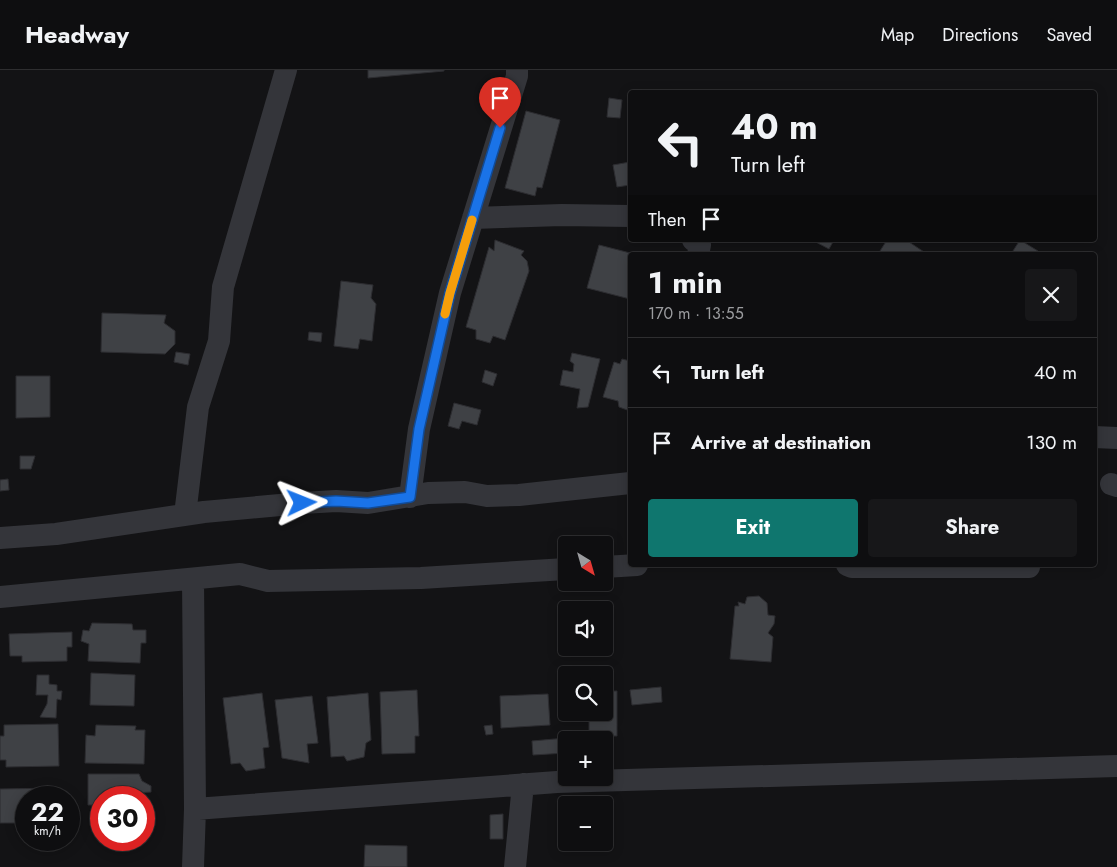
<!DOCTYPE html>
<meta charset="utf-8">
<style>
:root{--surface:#0e0e10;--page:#171719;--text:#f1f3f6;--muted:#9b9c9f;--line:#2e2e30;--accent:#0f766e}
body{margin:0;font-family:Jost,sans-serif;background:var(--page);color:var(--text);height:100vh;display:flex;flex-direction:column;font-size:19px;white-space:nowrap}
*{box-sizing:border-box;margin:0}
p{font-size:16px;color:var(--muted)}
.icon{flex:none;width:28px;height:28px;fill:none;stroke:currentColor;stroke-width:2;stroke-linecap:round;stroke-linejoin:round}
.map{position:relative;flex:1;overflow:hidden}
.details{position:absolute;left:628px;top:182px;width:469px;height:315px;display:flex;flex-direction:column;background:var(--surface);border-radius:5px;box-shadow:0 2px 12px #0003,0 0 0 1px var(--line)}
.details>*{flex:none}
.hud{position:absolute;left:628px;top:20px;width:469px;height:152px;border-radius:5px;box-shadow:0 2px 12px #0003,0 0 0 1px var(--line);background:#0e0e10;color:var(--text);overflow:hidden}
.needle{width:32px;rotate:143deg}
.controls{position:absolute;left:558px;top:466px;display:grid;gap:10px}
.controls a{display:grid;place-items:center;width:55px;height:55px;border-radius:5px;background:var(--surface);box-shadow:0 2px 12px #0003,0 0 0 1px var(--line);font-size:25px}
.speed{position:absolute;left:15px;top:716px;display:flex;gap:10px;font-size:25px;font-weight:700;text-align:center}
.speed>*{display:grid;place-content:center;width:65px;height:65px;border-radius:50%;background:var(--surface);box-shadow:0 2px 12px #0003,0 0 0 1px var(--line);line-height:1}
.speed small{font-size:12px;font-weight:400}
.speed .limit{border:8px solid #d22;background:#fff;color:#111}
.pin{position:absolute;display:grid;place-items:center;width:42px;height:42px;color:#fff;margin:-51px -21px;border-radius:50% 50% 50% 0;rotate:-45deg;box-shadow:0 0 5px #0007}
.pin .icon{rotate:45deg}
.me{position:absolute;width:55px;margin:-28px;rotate:88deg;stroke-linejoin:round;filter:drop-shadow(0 0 4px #0008)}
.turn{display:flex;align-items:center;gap:18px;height:105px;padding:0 20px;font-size:22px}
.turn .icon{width:65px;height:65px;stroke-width:2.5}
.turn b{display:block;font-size:35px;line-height:42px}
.then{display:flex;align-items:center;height:48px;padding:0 20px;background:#0003;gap:10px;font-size:19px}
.round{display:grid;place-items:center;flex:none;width:52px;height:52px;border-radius:5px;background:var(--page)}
.overview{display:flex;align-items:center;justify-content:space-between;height:85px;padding:0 20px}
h1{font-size:30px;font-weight:700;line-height:38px}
.button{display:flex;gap:10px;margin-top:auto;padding:10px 20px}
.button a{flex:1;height:58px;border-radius:5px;background:var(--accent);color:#fff;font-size:20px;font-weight:700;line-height:58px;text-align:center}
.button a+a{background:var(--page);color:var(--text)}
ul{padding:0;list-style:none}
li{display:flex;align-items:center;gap:15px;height:70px;padding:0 20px;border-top:1px solid var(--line)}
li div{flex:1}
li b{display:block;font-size:19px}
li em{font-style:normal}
header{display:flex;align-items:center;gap:30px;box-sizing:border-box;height:70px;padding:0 25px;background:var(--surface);border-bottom:1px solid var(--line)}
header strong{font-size:24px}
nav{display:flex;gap:28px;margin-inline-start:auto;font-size:18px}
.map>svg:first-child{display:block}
.building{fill:#3f4145;stroke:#2d2d31}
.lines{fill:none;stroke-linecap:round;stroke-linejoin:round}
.street{stroke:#34353a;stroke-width:22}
.route-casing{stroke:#114b97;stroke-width:12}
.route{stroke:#1a73e8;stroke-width:9}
.slow{stroke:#f59e0b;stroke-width:9}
</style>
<header>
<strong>Headway</strong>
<nav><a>Map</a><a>Directions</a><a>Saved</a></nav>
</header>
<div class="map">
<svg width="1117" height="797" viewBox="0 0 1117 797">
<rect width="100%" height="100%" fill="#131315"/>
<!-- building -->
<path class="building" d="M368 0H444V1L368 8Z
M609 28 622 30 620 48 607 47Z
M526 41 560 50 542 118 537 117 535 126 505 118Z
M630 92V115L617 117 613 95Z
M495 170 524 181 521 185 527 191 529 201 505 270 493 266 490 273 476 269V260L466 257 489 177 494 181Z
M812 170H834L829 179Z
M887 170H906L924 182 923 185H885L880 181Z
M1020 170 1038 181 1036 185 1011 184Z
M599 175 638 185H630V229L587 218Z
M341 211 373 215 371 228 376 234 372 271 360 269 358 279 334 276Z
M102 243 166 245 164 253 175 261V274L165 284 101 282Z
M309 262 322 263 321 272 308 270Z
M176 282 190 284 188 295 174 292Z
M572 283 600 289 588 337 577 338 580 319 560 315 563 300 573 302 574 294 570 291Z
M622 289 630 291V341L619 337 618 331 603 327 614 292 620 294Z
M485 300 497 304 493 316 482 312Z
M16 306H50V347L16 348Z
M454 333 481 340 477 355 462 351 459 359 448 356Z
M20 386H35L31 399H20Z
M8 409 9 420 0 421V410Z
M759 526 767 533 768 545 775 546 774 554 768 563 773 567 771 592 730 589 735 536H739L738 532 745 534 747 527Z
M92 553 132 554 133 560H146V573H141L140 593 88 591 89 574 81 571 83 560 89 561Z
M72 562V577H67V591L22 592V586H10L9 564Z
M91 603 135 605 134 636 90 635Z
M37 605H49V614L57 615V621H62L61 630 57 629 56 648 40 647 47 634 48 625H36Z
M661 617 662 632 632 635 630 620Z
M417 620 419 666H415V683L382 684 380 622Z
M604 621H617V666H589V642H604Z
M262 623 269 677 263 678 265 698 246 701 240 693 231 694 223 628Z
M368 623 371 670 366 673 364 687 347 691 344 686 331 687 327 627Z
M548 624 550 655 501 658 500 626Z
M312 626 318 673 307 674 309 693 282 688 275 630Z
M58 654 59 696 6 697V690H0V666H4V655Z
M96 655 136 656 135 660H145L144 694 85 693 86 665 95 666Z
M492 655 493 664 486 665 484 656Z
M566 668V683L533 685 532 671Z
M88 704H139L142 711 151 716V722L135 723V728H101V735H88Z
M58 718V728H26V753H0V719Z
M503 744V769H490V745Z
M365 775 407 776V797H364Z"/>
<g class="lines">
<!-- street -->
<path class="street" d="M473 148 562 145 630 146
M693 170 700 175 698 185
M1094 367 1117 368
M1111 414 1117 416
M410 427 419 359 450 223 517 6V0
M185 445 198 337 219 271 223 217 286 0
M0 468 56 464 204 442 302 433 336 431 368 433 428 423 465 422 487 426 519 425 630 413
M847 495 852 497H1029
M604 497 637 495
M193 509 195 739
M0 527 240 504 268 511 421 508 566 499
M193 797 195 739 557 712 1117 696
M515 797 523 714"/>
</g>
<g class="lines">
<defs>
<path id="route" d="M302 433 336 431 368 433 410 427 419 359 450 223 500 58"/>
</defs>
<!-- route casing -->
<use href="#route" class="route-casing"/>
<!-- route -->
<use href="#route" class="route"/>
<!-- slow -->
<path class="slow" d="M445 244 450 223 472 150"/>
</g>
</svg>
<div class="controls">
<a><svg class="needle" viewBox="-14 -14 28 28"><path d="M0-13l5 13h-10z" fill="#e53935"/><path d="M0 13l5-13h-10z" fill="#9b9c9f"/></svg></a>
<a><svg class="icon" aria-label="sound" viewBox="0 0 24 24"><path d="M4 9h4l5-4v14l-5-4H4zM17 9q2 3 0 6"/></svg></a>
<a><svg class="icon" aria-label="search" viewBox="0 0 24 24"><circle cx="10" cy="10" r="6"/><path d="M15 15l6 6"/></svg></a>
<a>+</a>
<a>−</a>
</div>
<div class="speed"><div>22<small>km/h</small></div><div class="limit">30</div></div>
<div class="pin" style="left:500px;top:58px;background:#d93025"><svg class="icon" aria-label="arrive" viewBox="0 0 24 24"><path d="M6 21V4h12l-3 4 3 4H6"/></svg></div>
<svg class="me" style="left:302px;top:433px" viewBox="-20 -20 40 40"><path d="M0-17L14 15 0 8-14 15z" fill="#1a73e8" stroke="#fff" stroke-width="4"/></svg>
<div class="hud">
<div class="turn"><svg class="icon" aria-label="left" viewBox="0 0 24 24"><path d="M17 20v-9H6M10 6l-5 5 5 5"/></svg><div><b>40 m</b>Turn left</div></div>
<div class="then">Then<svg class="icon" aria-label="arrive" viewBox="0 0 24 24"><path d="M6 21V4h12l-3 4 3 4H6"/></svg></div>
</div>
<section class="details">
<div class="overview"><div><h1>1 min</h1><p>170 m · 13:55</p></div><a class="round"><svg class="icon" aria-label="close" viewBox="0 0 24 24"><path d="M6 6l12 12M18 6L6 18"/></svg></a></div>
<ul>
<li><svg class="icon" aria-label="left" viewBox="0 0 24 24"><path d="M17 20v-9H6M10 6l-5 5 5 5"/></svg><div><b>Turn left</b></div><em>40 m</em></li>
<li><svg class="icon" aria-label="arrive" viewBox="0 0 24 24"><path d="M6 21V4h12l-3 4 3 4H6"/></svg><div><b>Arrive at destination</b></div><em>130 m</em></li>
</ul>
<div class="button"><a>Exit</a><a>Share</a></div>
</section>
</div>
